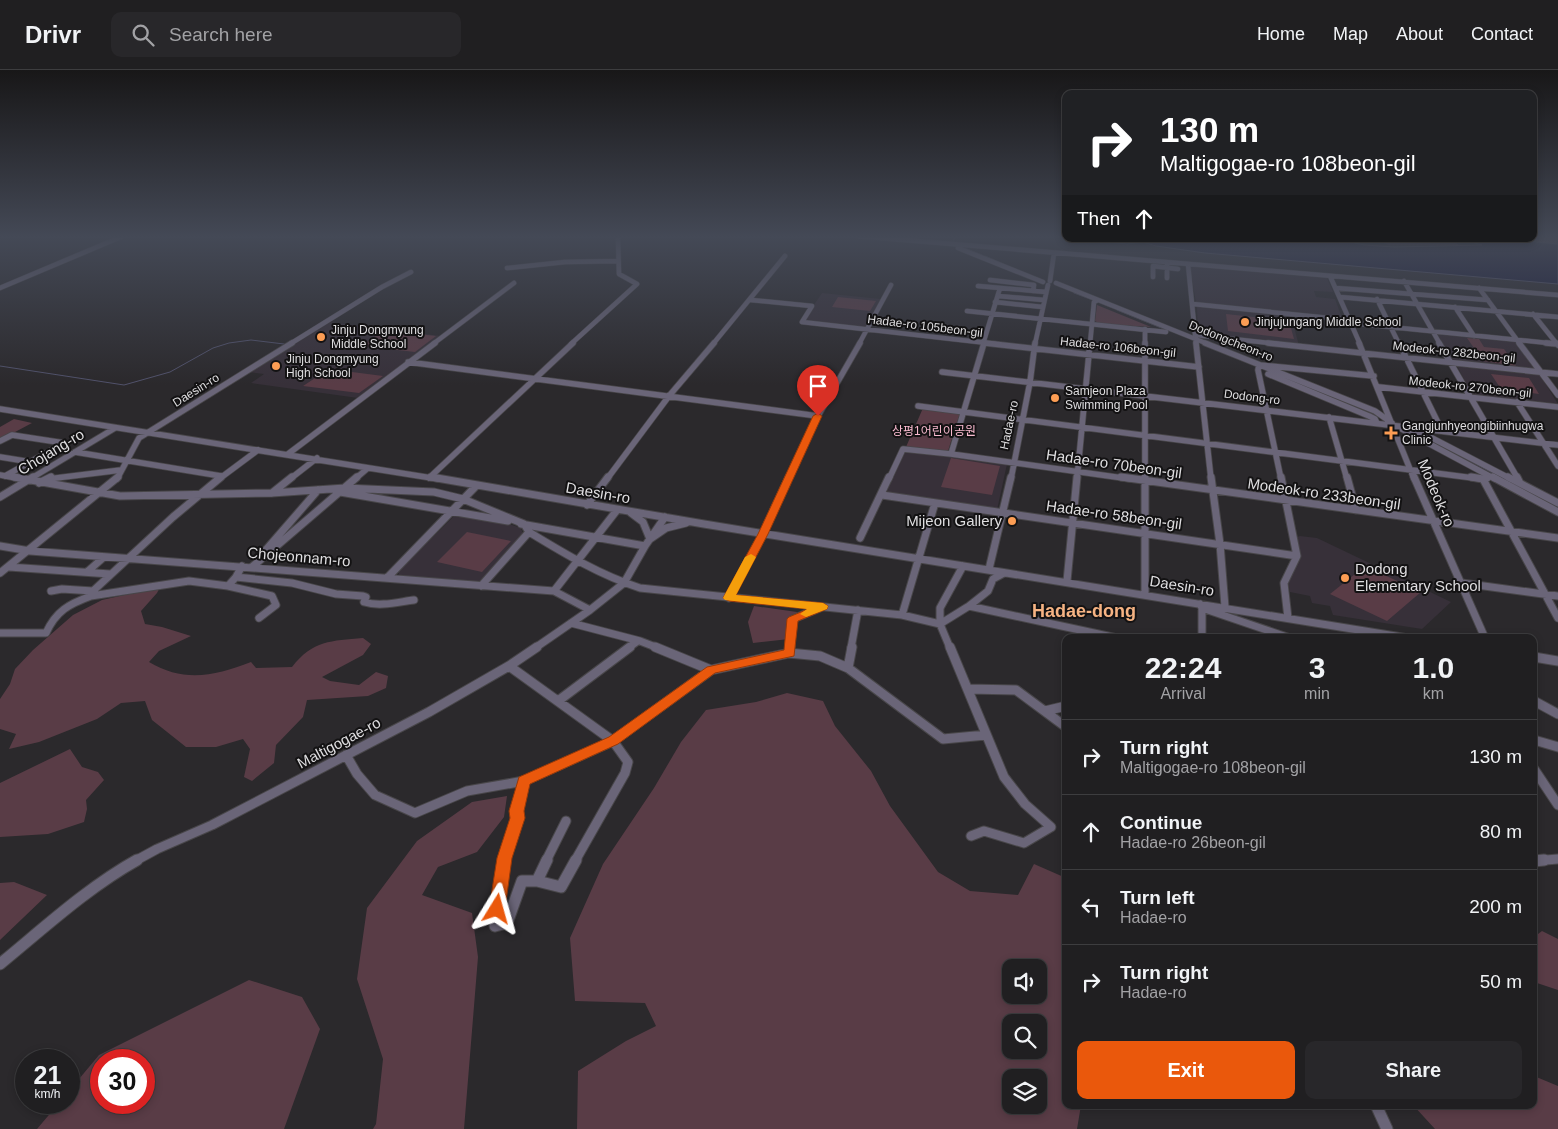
<!DOCTYPE html>
<meta charset="utf-8">
<style>
:root{--surface:#201f21;--page:#28272a;--text:#f1f3f6;--muted:#a2a2a5;--line:#3d3d3f;--accent:#ea580c}
body{margin:0;font-family:Arial,"Noto Sans KR",sans-serif;background:var(--page);color:var(--text);height:100vh;display:flex;flex-direction:column;font-size:19px;white-space:nowrap}
*{box-sizing:border-box;margin:0}
p{font-size:16px;color:var(--muted)}
.icon{flex:none;width:28px;height:28px;fill:none;stroke:currentColor;stroke-width:2;stroke-linecap:round;stroke-linejoin:round}
.map{position:relative;flex:1;overflow:hidden}
.side{position:absolute;left:1062px;top:564px;width:475px;height:475px;display:flex;flex-direction:column;background:var(--surface);border-radius:10px;box-shadow:0 2px 8px #0003,0 0 0 1px var(--line)}
.side>*{flex:none}
.banner{position:absolute;left:1062px;top:20px;width:475px;height:152px;border-radius:10px;box-shadow:0 2px 8px #0003,0 0 0 1px var(--line);background:#202124;color:#fff;overflow:hidden}
.controls{position:absolute;left:1002px;top:889px;display:grid;gap:10px}
.controls a{display:grid;place-items:center;width:45px;height:45px;border-radius:10px;background:var(--surface);box-shadow:0 2px 8px #0003,0 0 0 1px var(--line);font-size:25px}
.speed{position:absolute;left:15px;top:979px;display:flex;gap:10px;font-size:25px;font-weight:700;text-align:center}
.speed>*{display:grid;place-content:center;width:65px;height:65px;border-radius:50%;background:var(--surface);box-shadow:0 2px 8px #0003,0 0 0 1px var(--line);line-height:1}
.speed small{font-size:12px;font-weight:400}
.speed .limit{border:8px solid #d22;background:#fff;color:#111}
.pin{position:absolute;display:grid;place-items:center;width:42px;height:42px;color:#fff;margin:-51px -21px;border-radius:50% 50% 50% 0;rotate:-45deg;box-shadow:0 0 5px #0007}
.pin .icon{rotate:45deg}
.me{position:absolute;width:55px;margin:-28px;rotate:8deg;stroke-linejoin:round;filter:drop-shadow(0 0 4px #0008)}
.turn{display:flex;align-items:center;gap:18px;height:105px;padding:0 15px;font-size:22px}
.turn .icon{width:65px;height:65px;stroke-width:2.5}
.turn b{display:block;font-size:35px;line-height:42px}
.then{display:flex;align-items:center;height:48px;padding:0 15px;background:#0003;gap:10px;font-size:19px}
.eta{display:flex;justify-content:space-evenly;align-items:center;height:85px;text-align:center}
.eta b{font-size:30px;font-weight:700;line-height:35px}
.action{display:flex;gap:10px;margin-top:auto;padding:10px 15px}
.action a{flex:1;height:58px;border-radius:10px;background:var(--accent);color:#fff;font-size:20px;font-weight:700;line-height:58px;text-align:center}
.action a+a{background:var(--page);color:var(--text)}
ul{padding:0;list-style:none}
li{display:flex;align-items:center;gap:15px;height:75px;padding:0 15px;border-top:1px solid var(--line)}
li div{flex:1}
li b{display:block;font-size:19px}
li em{font-style:normal}
header{display:flex;align-items:center;gap:30px;box-sizing:border-box;height:70px;padding:0 25px;background:var(--surface);border-bottom:1px solid var(--line)}
header strong{font-size:24px}
nav{display:flex;gap:28px;margin-inline-start:auto;font-size:18px}
.search{width:350px;height:45px;background:var(--page);display:flex;align-items:center;gap:12px;box-sizing:border-box;padding:0 18px;border-radius:10px;color:var(--muted);font-size:19px}
.map>svg:first-child{display:block}
.built{fill:#373039}
.green{fill:#593c46;fill-rule:evenodd}
.water{fill:#141639;stroke:#51526b}
.lines{fill:none;stroke-linecap:round;stroke-linejoin:round}
.stream-far1{stroke:#51526b;stroke-width:1}
.stream{stroke:#51526b;stroke-width:2}
.minor-far4-casing{stroke:#484649;stroke-width:5.5}
.minor-far3-casing{stroke:#484649;stroke-width:7}
.minor-far2-casing{stroke:#484649;stroke-width:9}
.minor-far1-casing{stroke:#484649;stroke-width:11}
.minor-casing{stroke:#484649;stroke-width:13}
.minor-far4{stroke:#6a6578;stroke-width:4.5}
.minor-far3{stroke:#6a6578;stroke-width:5.5}
.minor-far2{stroke:#6a6578;stroke-width:7}
.minor-far1{stroke:#6a6578;stroke-width:9}
.minor{stroke:#6a6578;stroke-width:11}
.route{fill:#ea580c;stroke:#983908}
.slow{fill:#f59e0b}
.poi-dot{fill:#fc9d54;stroke:#131213;stroke-width:2}
.labels{text-anchor:middle;stroke-width:4;stroke-linejoin:round;paint-order:stroke}
.far-poi-label{font-size:12px;fill:#dfdee0;stroke:#131213;text-anchor:start}
.far-street-label{font-size:12px;fill:#dfdee0;stroke:#131213}
.far-park-label{font-size:12px;fill:#fabbd0;stroke:#131213}
.street-label{font-size:15px;fill:#dfdee0;stroke:#131213}
.poi-label{font-size:15px;fill:#dfdee0;stroke:#131213;text-anchor:end}
.quarter-label{font-size:18px;font-weight:bold;fill:#f6b383;stroke:#131213}
</style>
<header>
<strong>Drivr</strong>
<div class="search"><svg class="icon" aria-label="search" viewBox="0 0 24 24"><circle cx="10" cy="10" r="6"/><path d="M15 15l6 6"/></svg>Search here</div>
<nav><a>Home</a><a>Map</a><a>About</a><a>Contact</a></nav>
</header>
<div class="map">
<svg width="1558" height="1059" viewBox="0 0 1558 1059">
<rect width="100%" height="100%" fill="#2b292c"/>
<!-- built -->
<path class="built" d="M1190 196 1327 208 1333 222 1314 221 1316 227 1335 229 1342 248 1196 233Z
M822 223 881 229 867 256 861 257 803 251Z
M1197 236 1291 245 1299 276 1198 264Z
M328 252 441 266 358 328 251 313 264 304 249 302Z
M1437 264 1515 272 1534 298 1527 299 1453 291Z
M1457 296 1540 305 1558 334 1553 335 1473 326Z
M904 380 1007 394 997 440 887 422Z
M460 445 512 455 521 458 523 464 479 512 400 506 398 502 454 446Z
M1300 466 1317 468 1451 532 1422 559 1333 545 1330 536 1312 533 1310 526 1290 522 1288 513 1301 487 1297 467Z"/>
<!-- green -->
<path class="green" d="M1534 166H1558V174L1506 169H1534Z
M1375 169H1451L1459 175H1365H1388Z
M838 227 876 231 870 241 832 237Z
M1097 235 1151 257 1100 254 1095 251Z
M1226 244 1289 251 1294 269 1228 261Z
M384 260 436 266 415 282 362 276Z
M1467 268 1479 269 1484 277 1504 279 1516 296 1483 291Z
M329 299 383 306 359 323 303 316Z
M1491 304 1529 308 1539 324 1501 319Z
M923 338 960 343 948 381 946 382 906 377Z
M14 349 32 353 0 370V357Z
M951 388 1000 396 992 425 941 417Z
M467 462 511 471 482 502 437 492Z
M1365 496 1421 522 1387 551 1330 524Z
M160 517 157 523 141 541 145 554 162 557 191 566 159 581 149 592C184 613 215 606 251 592L256 598 292 597C313 570 331 571 363 568L371 574 363 585 322 607 330 611 359 615 376 602 388 606 386 618 368 626 307 630 303 647 276 675 274 693 252 711 244 707 250 679 243 669 216 677H186L152 650 145 631 121 633 97 649 39 672 9 679 16 664 0 659V629L10 614 15 599 33 580 73 545 102 530Z
M754 536 797 542 789 569 753 573 748 552Z
M787 623 823 631 835 656 871 701 890 736 938 802 970 821 1018 825 1034 794 1066 808V1035H1081L1077 1059H577L578 1001 626 971 656 956 645 933 575 931 570 868 603 794 654 718 681 672 706 640 756 632ZM1011 898H1039V925H1011ZM1011 952H1039V980H1011ZM1011 1008H1039V1035H1011Z
M70 679 82 697 98 702 104 710 86 730 87 739 84 752 48 764 0 767V713Z
M507 726 504 747 477 782 438 797 422 825 472 843 478 887 464 1059H373L376 1054 383 989 357 909 367 838 417 771 472 732Z
M14 812 47 825 0 870V813Z
M1542 861 1558 869V920L1534 912V867Z
M249 910 302 927 320 959 284 1059H37L59 1033 69 1032V1021L99 985ZM101 990H144V1032H101Z
M1534 1006 1558 1016V1059H1435L1413 1035H1534Z"/>
<!-- water -->
<path class="water" d="M1080 169H1125L1120 170 1159 169 1173 171 1172 169H1333L1365 175 1394 177 1482 175 1461 169H1506L1558 174V214L1205 183 1156 176 1143 172 1127 174Z"/>
<g class="lines">
<!-- stream-far1 -->
<path class="stream-far1" d="M954 166V171
M962 177 982 185
M985 186 1008 196
M1074 223 1093 230
M1098 232 1113 238
M1117 240 1169 261
M0 296 124 315 170 302 213 278 229 273 251 270 284 274
M1320 322 1354 337
M1437 374 1496 405"/>
<!-- stream -->
<path class="stream" d="M1507 411 1558 437"/>
<defs>
<path id="minor-far4" d="M857 166 1558 225
M958 178 1043 212
M1167 194V208
M1188 194 1196 274
M507 198 565 192 617 191
M1330 206 1360 274
M1153 207V196L1178 199
M990 210 1034 215 1033 221
M1050 211 1054 183
M1404 211 1440 274
M1056 213 1208 274
M978 216 1046 222
M0 218 123 166
M1336 218 1488 230
M1479 218 1520 274
M998 226 1044 230
M1340 227 1558 247
M1377 229 1399 274
M751 230 812 236 802 252 996 274
M995 232 1043 237
M1193 234 1349 250
M1455 237 1474 266
M967 241 1166 262
M1533 244 1557 274
M1351 253 1558 274
M1196 265 1279 274
M290 274 382 217 411 202
M433 274 514 213
M571 274 637 214 619 204 618 166
M713 274 785 186
M859 274 891 215
M983 274 1000 218
M1035 274 1048 215
M1090 274 1094 232 1098 230
M1145 274V259"/>
<path id="minor-far3" d="M984 273 951 384 1130 409
M985 273 1199 297
M1145 273V409
M1196 273 1211 409
M1205 273 1375 341 1392 353
M1268 273 1558 304
M1359 273 1414 409
M1399 273 1442 361
M1439 273 1518 409
M1519 273 1558 325
M1546 273 1558 274
M1556 273 1558 275
M408 292 818 346
M942 302 1558 375
M1268 304 1369 346 1375 349 1377 353
M1379 317 1558 337
M1517 332 1558 396
M918 336 1481 409
M0 339 438 409
M1329 347 1347 409
M1398 357 1495 409
M1412 360 1432 368 1511 409
M0 371 12 365 64 373
M75 382 221 406
M288 384 435 273
M0 387 31 392
M0 405 21 409
M5 406 64 373
M429 408 573 273
M30 409 115 358
M48 409 121 400
M117 409 139 368 292 273
M219 409 258 380
M290 409 317 388
M355 409 368 398
M607 409 669 326 714 273
M789 409 818 346 860 273
M889 409 903 379 951 384
M1011 409 1030 312 1035 273
M1077 409 1090 273
M1281 409 1258 300 1259 295 1374 306
M1484 409 1487 408"/>
<path id="minor-far2" d="M14 407 120 426 272 423 345 418 434 422 463 429 524 454 529 462C565 484 600 505 640 518L902 545 940 554 969 536 988 521 993 509 1004 503
M431 407 704 454 1408 568
M1121 407 1558 468
M1211 407 1220 474 1225 537
M1281 407 1297 486 1284 513 1288 548
M1347 407 1356 440
M1414 407 1485 568
M1471 407 1483 409
M1493 407 1558 442
M1508 407 1558 433
M1517 407 1520 413
M1487 408 1483 409 1558 548
M39 413 51 407
M340 422 508 451
M272 423 292 407
M882 425 1297 486
M0 427 33 407
M587 435 608 407
M631 443 643 452 650 469 666 458 686 453
M521 454 645 476
M860 468 889 407
M0 476 30 481 554 521 590 540
M265 481 318 420
M242 496 236 507 292 513 336 524 363 526 366 527 364 532C380 537 398 532 414 530
M9 497 110 504
M252 497 357 407
M989 499 1011 407
M87 502 104 487
M0 503 118 407
M387 508 476 416
M1067 511 1077 407
M1462 513 1558 526
M228 516 272 526 276 535 259 548
M481 516 529 462
M51 521 62 519 93 521
M554 521 617 440
M1145 524V407
M91 526 189 511 228 516 236 507
M729 528 763 464 789 407
M1200 534 1202 538V568
M969 536 1117 568
M1202 538 1290 568
M902 545 935 433
M571 553 640 571 658 578
M0 563H46C56 541 69 534 91 526L93 521 173 447 221 407
M535 578 590 540 624 513 645 476 665 447
M628 578 638 571
M790 578 793 549 822 537
M851 578 858 540
M950 578 940 554V538L963 496"/>
<path id="minor-far1" d="M655 577 711 600
M950 577 1004 707 1025 734 1051 757 1024 773 984 761 971 766
M789 583 790 577
M1534 587 1558 591
M848 598 943 669 986 665
M969 619 1016 620 1066 657
M558 631 630 577
M1534 631 1558 644
M1045 641 1066 636
M1534 670 1558 677
M346 685 357 704 375 725 415 743 467 721 524 711 613 671 509 596
M1534 699 1558 735
M135 791 157 779 212 755 429 642 509 596 537 577
M504 791 517 748 524 711
M546 791 566 751
M575 791 625 703 628 692 613 671 711 600 789 583 820 586 848 598 852 577
M1534 791 1558 789"/>
<path id="minor" d="M504 790 495 856 507 853 522 811H537L561 817 576 790
M1534 791 1544 790
M537 811 547 790
M0 894C44 858 87 818 137 790
M1376 1035 1387 1059"/>
</defs>
<!-- minor-far4 casing -->
<use href="#minor-far4" class="minor-far4-casing"/>
<!-- minor-far3 casing -->
<use href="#minor-far3" class="minor-far3-casing"/>
<!-- minor-far2 casing -->
<use href="#minor-far2" class="minor-far2-casing"/>
<!-- minor-far1 casing -->
<use href="#minor-far1" class="minor-far1-casing"/>
<!-- minor casing -->
<use href="#minor" class="minor-casing"/>
<!-- minor-far4 -->
<use href="#minor-far4" class="minor-far4"/>
<!-- minor-far3 -->
<use href="#minor-far3" class="minor-far3"/>
<!-- minor-far2 -->
<use href="#minor-far2" class="minor-far2"/>
<!-- minor-far1 -->
<use href="#minor-far1" class="minor-far1"/>
<!-- minor -->
<use href="#minor" class="minor"/>
</g>
<!-- sky -->
<linearGradient id="sky" x2="0" y2="1"><stop stop-color="#181718"/><stop offset="0.53" stop-color="#444956"/><stop offset="1" stop-color="#444956" stop-opacity="0"/></linearGradient>
<rect width="1558" height="315" fill="url(#sky)"/>
<!-- route -->
<path class="route" d="M818 343 822 346 768 464 736 525 823 533 828 536 827 539 798 551 794 586 715 603 618 674 530 714 524 741 525 748 512 788 505 839 502 844 497 846 491 844 489 839 497 788 510 748 509 741 519 707 609 667 707 597 784 580 787 549 789 547 808 539 729 531 723 528 758 464 813 346Z"/>
<!-- slow -->
<path class="slow" d="M751 484 756 487 736 525 823 533 828 536 827 539 806 547 800 544 807 539 725 530 723 528 745 487Z"/>
<!-- markers -->
<g class="poi-dot">
<circle cx="1245" cy="252" r="5"/>
<circle cx="321" cy="267" r="5"/>
<circle cx="276" cy="296" r="5"/>
<circle cx="1055" cy="328" r="5"/>
<path d="M1388.5 355.5h5v5h5v5h-5v5h-5v-5h-5v-5h5z"/>
<circle cx="1012" cy="451" r="5"/>
<circle cx="1345" cy="508" r="5"/>
</g>
<g class="labels">
<!-- far-poi labels -->
<g class="far-poi-label">
<text x="1255" y="256">Jinjujungang Middle School</text>
<text x="331" y="264">Jinju Dongmyung<tspan x="331" dy="14">Middle School</tspan></text>
<text x="286" y="293">Jinju Dongmyung<tspan x="286" dy="14">High School</tspan></text>
<text x="1065" y="325">Samjeon Plaza<tspan x="1065" dy="14">Swimming Pool</tspan></text>
<text x="1402" y="360">Gangjunhyeongibiinhugwa<tspan x="1402" dy="14">Clinic</tspan></text>
</g>
<!-- far-street labels -->
<g class="far-street-label">
<text transform="translate(925 256) rotate(7)" y="4">Hadae-ro 105beon-gil</text>
<text transform="translate(1231 271) rotate(22)" y="4">Dodongcheon-ro</text>
<text transform="translate(1118 277) rotate(6)" y="4">Hadae-ro 106beon-gil</text>
<text transform="translate(1454 282) rotate(6)" y="4">Modeok-ro 282beon-gil</text>
<text transform="translate(1470 317) rotate(6)" y="4">Modeok-ro 270beon-gil</text>
<text transform="translate(196 320) rotate(-32)" y="4">Daesin-ro</text>
<text transform="translate(1252 327) rotate(7)" y="4">Dodong-ro</text>
<text transform="translate(1009 355) rotate(-78)" y="4">Hadae-ro</text>
</g>
<!-- far-park labels -->
<g class="far-park-label">
<text x="934" y="365">상평1어린이공원</text>
</g>
<!-- street labels -->
<g class="street-label">
<text transform="translate(51 382) rotate(-31)" y="5">Chojang-ro</text>
<text transform="translate(1114 394) rotate(8)" y="5">Hadae-ro 70beon-gil</text>
<text transform="translate(598 423) rotate(10)" y="5">Daesin-ro</text>
<text transform="translate(1436 423) rotate(67)" y="5">Modeok-ro</text>
<text transform="translate(1324 424) rotate(8)" y="5">Modeok-ro 233beon-gil</text>
<text transform="translate(1114 445) rotate(8)" y="5">Hadae-ro 58beon-gil</text>
<text transform="translate(299 487) rotate(5)" y="5">Chojeonnam-ro</text>
<text transform="translate(1182 516) rotate(9)" y="5">Daesin-ro</text>
<text transform="translate(339 673) rotate(-28)" y="5">Maltigogae-ro</text>
</g>
<!-- poi labels -->
<g class="poi-label">
<text x="1002" y="456">Mijeon Gallery</text>
<text x="1355" y="504" text-anchor="start">Dodong<tspan x="1355" dy="17">Elementary School</tspan></text>
</g>
<!-- quarter labels -->
<g class="quarter-label">
<text x="1084" y="547">Hadae-dong</text>
</g>
</g>
</svg>
<div class="controls">
<a><svg class="icon" aria-label="sound" viewBox="0 0 24 24"><path d="M4 9h4l5-4v14l-5-4H4zM17 9q2 3 0 6"/></svg></a>
<a><svg class="icon" aria-label="search" viewBox="0 0 24 24"><circle cx="10" cy="10" r="6"/><path d="M15 15l6 6"/></svg></a>
<a><svg class="icon" aria-label="layers" viewBox="0 0 24 24"><path d="M12 4l9 5-9 5-9-5zM3 14l9 5 9-5"/></svg></a>
</div>
<div class="speed"><div>21<small>km/h</small></div><div class="limit">30</div></div>
<div class="pin" style="left:818px;top:346px;background:#d93025"><svg class="icon" aria-label="arrive" viewBox="0 0 24 24"><path d="M6 21V4h12l-3 4 3 4H6"/></svg></div>
<svg class="me" style="left:497px;top:839px" viewBox="-20 -20 40 40"><path d="M0-17L14 15 0 8-14 15z" fill="#ea580c" stroke="#fff" stroke-width="4"/></svg>
<div class="banner">
<div class="turn"><svg class="icon" aria-label="right" viewBox="0 0 24 24"><path d="M7 20v-9h11M14 6l5 5-5 5"/></svg><div><b>130 m</b>Maltigogae-ro 108beon-gil</div></div>
<div class="then">Then<svg class="icon" aria-label="ahead" viewBox="0 0 24 24"><path d="M12 20V5M6 11l6-6 6 6"/></svg></div>
</div>
<section class="side">
<div class="eta">
<div><b>22:24</b><p>Arrival</p></div>
<div><b>3</b><p>min</p></div>
<div><b>1.0</b><p>km</p></div>
</div>
<ul>
<li><svg class="icon" aria-label="right" viewBox="0 0 24 24"><path d="M7 20v-9h11M14 6l5 5-5 5"/></svg><div><b>Turn right</b><p>Maltigogae-ro 108beon-gil</p></div><em>130 m</em></li>
<li><svg class="icon" aria-label="ahead" viewBox="0 0 24 24"><path d="M12 20V5M6 11l6-6 6 6"/></svg><div><b>Continue</b><p>Hadae-ro 26beon-gil</p></div><em>80 m</em></li>
<li><svg class="icon" aria-label="left" viewBox="0 0 24 24"><path d="M17 20v-9H6M10 6l-5 5 5 5"/></svg><div><b>Turn left</b><p>Hadae-ro</p></div><em>200 m</em></li>
<li><svg class="icon" aria-label="right" viewBox="0 0 24 24"><path d="M7 20v-9h11M14 6l5 5-5 5"/></svg><div><b>Turn right</b><p>Hadae-ro</p></div><em>50 m</em></li>
</ul>
<div class="action"><a>Exit</a><a>Share</a></div>
</section>
</div>
